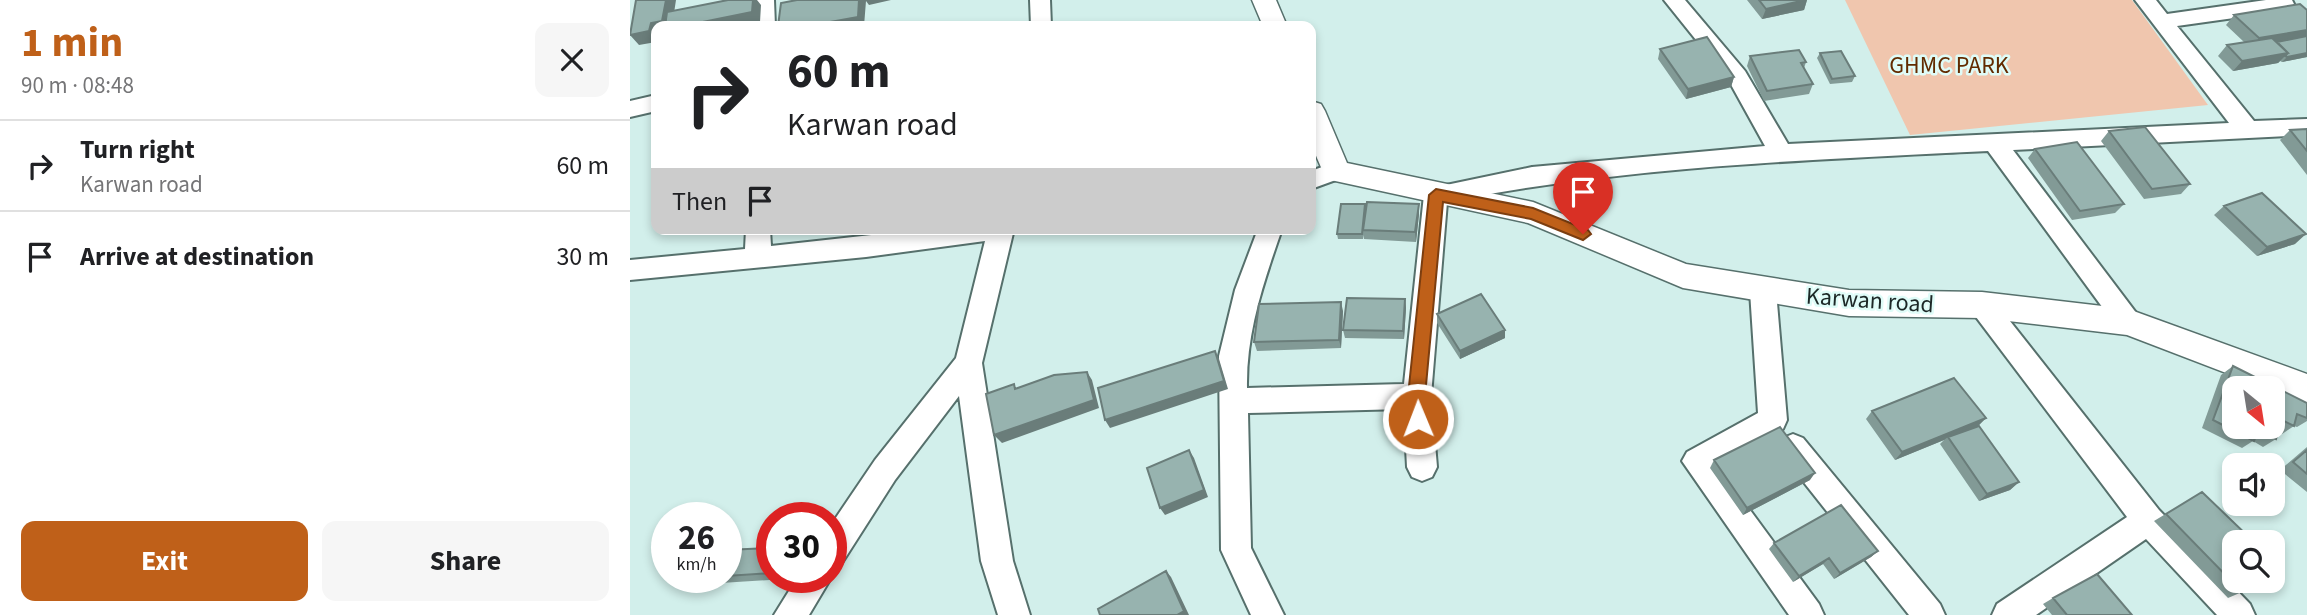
<!DOCTYPE html>
<meta charset="utf-8">
<style>
:root{--surface:#fff;--page:#f6f6f6;--text:#202124;--muted:#757577;--line:#e0e0e0;--accent:#bf6019}
body{margin:0;font-family:"Source Sans 3",sans-serif;background:var(--page);color:var(--text);height:100vh;display:flex;flex-direction:column;font-size:26px;white-space:nowrap}
*{box-sizing:border-box;margin:0}
p{font-size:23px;color:var(--muted)}
.icon{flex:none;width:38px;height:38px;fill:none;stroke:currentColor;stroke-width:2;stroke-linecap:round;stroke-linejoin:round}
.map{position:relative;flex:1;overflow:hidden}
.details{display:flex;flex-direction:column;background:var(--surface);width:630px}
.details>*{flex:none}
.banner{position:absolute;left:21px;top:21px;width:665px;height:214px;border-radius:14px;box-shadow:0 4px 10px #0003;background:#fff;color:var(--text);overflow:hidden}
.needle{width:46px;rotate:150deg}
.fabs{position:absolute;left:1592px;top:376px;display:grid;gap:14px}
.fabs a{display:grid;place-items:center;width:63px;height:63px;border-radius:14px;background:var(--surface);box-shadow:0 4px 10px #0003;font-size:35px}
.speed{position:absolute;left:21px;top:502px;display:flex;gap:14px;font-size:35px;font-weight:700;text-align:center}
.speed>*{display:grid;place-content:center;width:91px;height:91px;border-radius:50%;background:var(--surface);box-shadow:0 4px 10px #0003;line-height:1}
.speed small{font-size:18px;font-weight:400}
.speed .limit{border:10px solid #d22;background:#fff;color:#111}
.pin{position:absolute;display:grid;place-items:center;width:60px;height:60px;color:#fff;margin:-72px -30px;border-radius:50% 50% 50% 0;rotate:-45deg;box-shadow:0 0 7px #0007}
.pin .icon{rotate:45deg}
.me{position:absolute;width:77px;margin:-38px;rotate:359deg;stroke-linejoin:round;filter:drop-shadow(0 0 5px #0008)}
.turn{display:flex;align-items:center;gap:24px;height:147px;padding:0 21px;font-size:32px}
.turn .icon{width:91px;height:91px;stroke-width:2.5}
.turn b{display:block;font-size:49px;line-height:60px}
.then{display:flex;align-items:center;height:66px;padding:0 21px;background:#0003;gap:14px;font-size:26px}
.round{display:grid;place-items:center;flex:none;width:74px;height:74px;border-radius:14px;background:var(--page)}
.head{display:flex;align-items:center;justify-content:space-between;height:119px;padding:0 21px}
h1{font-size:42px;font-weight:700;line-height:52px;color:var(--accent)}
.action{display:flex;gap:14px;margin-top:auto;padding:14px 21px}
.action a{flex:1;height:80px;border-radius:14px;background:var(--accent);color:#fff;font-size:28px;font-weight:700;line-height:80px;text-align:center}
.action a+a{background:var(--page);color:var(--text)}
ul{padding:0;list-style:none}
li{display:flex;align-items:center;gap:21px;height:91px;padding:0 21px;border-top:2px solid var(--line)}
li div{flex:1}
li b{display:block;font-size:26px}
li em{font-style:normal}
main{display:flex;flex:1;min-height:0}
.map>svg:first-child{display:block}
.green{fill:#f0c6ae}
.lines{fill:none;stroke-linecap:round;stroke-linejoin:round}
.minor-casing{stroke:#56706c;stroke-width:4}
.tertiary-casing{stroke:#56706c;stroke-width:3}
.minor{fill:#fff;fill-rule:evenodd}
.tertiary{fill:#fff;fill-rule:evenodd}
.wall{fill:#829a96}
.shaded-wall{fill:#6a7d7a}
.building{fill:#97b3af;stroke:#6a7d7a;stroke-width:2;fill-rule:evenodd}
.route{fill:#bf6019;stroke:#7c3e10;stroke-width:2}
.labels{text-anchor:middle;stroke-width:5;stroke-linejoin:round;paint-order:stroke}
.park-label{font-size:24px;fill:#622b00;stroke:#dffcf8}
.street-label{font-size:24px;fill:#1c2726;stroke:#dffcf8}
</style>
<main>
<section class="details">
<div class="head"><div><h1>1 min</h1><p>90 m · 08:48</p></div><a class="round"><svg class="icon" aria-label="close" viewBox="0 0 24 24"><path d="M6 6l12 12M18 6L6 18"/></svg></a></div>
<ul>
<li><svg class="icon" aria-label="right" viewBox="0 0 24 24"><path d="M7 20v-9h11M14 6l5 5-5 5"/></svg><div><b>Turn right</b><p>Karwan road</p></div><em>60 m</em></li>
<li><svg class="icon" aria-label="arrive" viewBox="0 0 24 24"><path d="M6 21V4h12l-3 4 3 4H6"/></svg><div><b>Arrive at destination</b></div><em>30 m</em></li>
</ul>
<div class="action"><a>Exit</a><a>Share</a></div>
</section>
<div class="map">
<svg width="1677" height="615" viewBox="0 0 1677 615">
<rect width="100%" height="100%" fill="#d2efeb"/>
<!-- green -->
<path class="green" d="M1215 0H1502L1578 105 1280 135Z"/>
<g class="lines">
<defs>
<path id="minor" d="M126 0H144L145 26H125Z
M400 0H420L421 26H401Z
M1034 0H1055L1115 71 1158 144 1599 123 1505 0H1526L1537 14 1636 0H1662L1664 4 1661 9 1654 11 1547 26 1624 121 1677 119V135L1383 150 1507 314 1511 322 1507 330 1498 333 1489 330 1358 151C1178 160 995 166 817 202L801 396 807 467 802 477 792 481 782 477 777 467 774 409 618 413 621 548 654 615H621L591 550 589 356 605 290 628 229H652C634 281 616 332 617 388L774 384 794 195 797 189 902 167 1135 146 1099 81Z
M26 95V111L0 117V101Z
M706 162 714 165 718 171 714 177 681 189V171Z
M116 229H140L141 246 296 229H384L352 363 383 561 400 615H368L351 561 329 396 265 480 212 563 201 567V525L245 460 326 358 355 241 236 257 0 280V260L115 249Z
M1133 280 1142 283 1146 291 1157 420 1153 429 1087 465 1189 604 1194 615H1159L1052 461 1057 452 1128 413 1120 291 1124 283Z
M1352 294 1361 297 1529 510 1620 604 1625 615H1587L1516 539 1406 615H1362L1367 604 1497 517 1343 313 1339 305 1343 297Z
M1163 434 1173 438 1310 604 1315 615H1279L1153 456 1149 447 1153 438Z
M167 578H201L179 615H144Z"/>
<path id="tertiary" d="M622 0H646L657 26H633Z
M681 101 691 104 695 111 717 163 903 202 1056 264 1219 290 1352 292 1498 309 1677 374V404L1497 335 1352 318 1219 316 1053 288 898 223 696 179 681 144Z"/>
</defs>
<!-- minor casing -->
<use href="#minor" class="minor-casing"/>
<!-- tertiary casing -->
<use href="#tertiary" class="tertiary-casing"/>
<!-- minor -->
<use href="#minor" class="minor"/>
<!-- tertiary -->
<use href="#tertiary" class="tertiary"/>
</g>
<!-- wall -->
<path class="wall" d="M1117 0H1177L1174 10 1132 19Z
M1677 10V57L1652 62 1650 61 1648 63 1603 71 1588 56 1597 45 1614 42 1596 25 1604 15Z
M1030 49 1104 77 1101 87 1056 99 1028 59Z
M1190 53 1225 76 1222 82 1200 84 1187 58Z
M1120 56 1176 62 1174 68 1183 84 1179 94 1134 101 1117 66Z
M1677 129V175L1650 140 1660 130Z
M1479 131 1560 184 1551 194 1514 199 1471 141Z
M1405 149 1494 204 1485 213 1442 220 1398 158Z
M735 204 736 209 789 214 786 242 734 239V235L733 239H708L707 234Z
M1594 206 1665 244 1627 256 1584 215Z
M775 299 776 308 774 339 715 338 713 330Z
M713 311 711 348 627 351 624 342Z
M807 314 875 338 830 359 807 323Z
M1603 366 1677 403V421L1667 427 1664 426 1652 434 1648 432 1646 439 1633 447 1623 441 1612 448 1572 428 1591 375Z
M1242 411 1356 418 1348 426 1389 482 1380 490 1349 501 1310 444 1314 440 1265 460 1236 419Z
M1677 447V492L1650 470Z
M1084 460 1180 480 1113 515 1080 468Z
M1572 492 1612 592 1598 598 1524 521Z
M1144 543 1248 551 1241 557 1204 579 1193 564 1163 582 1139 549Z
M142 548V578H155V579L75 584 62 578H96V550Z
M1423 598 1502 615H1422L1413 604Z"/>
<!-- shaded-wall -->
<path class="shaded-wall" d="M36 0H46L42 26H26V42L9 45 0 35 21 23Z
M123 0H127L131 5 130 22 110 26H53Z
M229 0H261L239 5 236 1 234 26H178Z
M1175 0H1177L1174 10 1132 19 1136 9Z
M1677 30V38L1620 49 1629 38Z
M1658 53 1648 63 1603 71 1612 61Z
M1677 53V57L1652 62 1657 57Z
M1104 77 1101 87 1056 99 1058 89Z
M789 204V214L786 242 785 232Z
M1676 234 1665 244 1627 256 1637 247Z
M775 299 776 308 774 339 773 331Z
M711 302 713 311 711 348 709 340Z
M875 330V338L830 359V351Z
M585 351 589 359 598 389 480 428 475 420Z
M457 372 462 380 469 408 372 443 364 435Z
M1356 418 1348 426 1318 437 1314 440 1265 460 1272 452Z
M559 450 564 458 578 497 535 515 530 508Z
M1185 473 1180 480 1113 515 1117 508Z
M1389 482 1380 490 1349 501 1357 494Z
M1248 551 1241 557 1204 579 1210 573Z
M1199 558 1193 564 1163 582 1169 576Z
M536 571 541 577 559 615H547Z"/>
<!-- building -->
<path class="building" d="M6 0H36L32 21 21 23 19 31 0 35Z
M98 0H123L122 12 53 26H35L37 12Z
M167 0H229L228 17 178 26H148L151 3Z
M1129 0H1175L1136 9Z
M1670 4 1677 10V30L1629 38 1604 15Z
M1677 36V53L1657 57 1655 56 1658 53 1647 42Z
M1077 37 1104 77 1058 89 1030 49Z
M1642 38 1658 53 1612 61 1597 45Z
M1169 50 1176 62 1171 63 1183 84 1137 91 1120 56Z
M1211 51 1225 76 1202 79 1190 53Z
M1515 127 1560 184 1522 189 1479 131Z
M1677 129V151L1660 130Z
M1447 142 1494 204 1450 211 1405 149Z
M1632 193 1676 234 1637 247 1594 206Z
M737 202 789 204 785 232 733 230Z
M711 204H735L732 234H707Z
M851 294 875 330 830 351 807 314Z
M717 298 775 299 773 331 713 330Z
M711 302 709 340 624 342 629 304Z
M585 351 594 381 475 420 468 388Z
M1603 366 1677 403V418L1667 414 1664 426 1652 420 1646 439 1628 430 1624 441 1583 420ZM1605 388H1643V427H1605Z
M457 372 464 400 364 435 356 394 384 384 385 389 424 375Z
M1324 378 1356 418 1272 452 1242 411Z
M1349 426 1389 482 1357 494 1318 437Z
M1150 427 1185 473 1117 508 1084 460Z
M559 450 574 490 530 508 517 468Z
M1677 450V474L1663 462Z
M1572 492 1624 542H1605V581H1627L1612 592 1536 514Z
M1211 505 1248 551 1210 573 1199 558 1169 576 1144 543Z
M142 548V573L96 576V550Z
M1643 561 1649 567 1643 570Z
M536 571 554 611 547 615H470L468 609Z
M1467 574 1502 615H1437L1423 598Z"/>
<!-- route -->
<path class="route" d="M806 189 903 208 958 230 961 234 953 240 901 219 813 202 795 396 797 419 788 427 780 419 778 396 799 195Z"/>
<g class="labels">
<!-- park labels -->
<g class="park-label">
<text x="1319" y="73">GHMC PARK</text>
</g>
<!-- street labels -->
<g class="street-label">
<text transform="translate(1240 300) rotate(4)" y="8">Karwan road</text>
</g>
</g>
</svg>
<div class="fabs">
<a><svg class="needle" viewBox="-14 -14 28 28"><path d="M0-13l5 13h-10z" fill="#e53935"/><path d="M0 13l5-13h-10z" fill="#757577"/></svg></a>
<a><svg class="icon" aria-label="sound" viewBox="0 0 24 24"><path d="M4 9h4l5-4v14l-5-4H4zM17 9q2 3 0 6"/></svg></a>
<a><svg class="icon" aria-label="search" viewBox="0 0 24 24"><circle cx="10" cy="10" r="6"/><path d="M15 15l6 6"/></svg></a>
</div>
<div class="speed"><div>26<small>km/h</small></div><div class="limit">30</div></div>
<div class="pin" style="left:953px;top:234px;background:#d93025"><svg class="icon" aria-label="arrive" viewBox="0 0 24 24"><path d="M6 21V4h12l-3 4 3 4H6"/></svg></div>
<svg class="me" style="left:788px;top:419px" viewBox="-20 -20 40 40"><circle r="17" fill="#bf6019" stroke="#fff" stroke-width="3"/><path d="M0-11L8 9 0 5-8 9z" fill="#fff"/></svg>
<div class="banner">
<div class="turn"><svg class="icon" aria-label="right" viewBox="0 0 24 24"><path d="M7 20v-9h11M14 6l5 5-5 5"/></svg><div><b>60 m</b>Karwan road</div></div>
<div class="then">Then<svg class="icon" aria-label="arrive" viewBox="0 0 24 24"><path d="M6 21V4h12l-3 4 3 4H6"/></svg></div>
</div>
</div>
</main>
